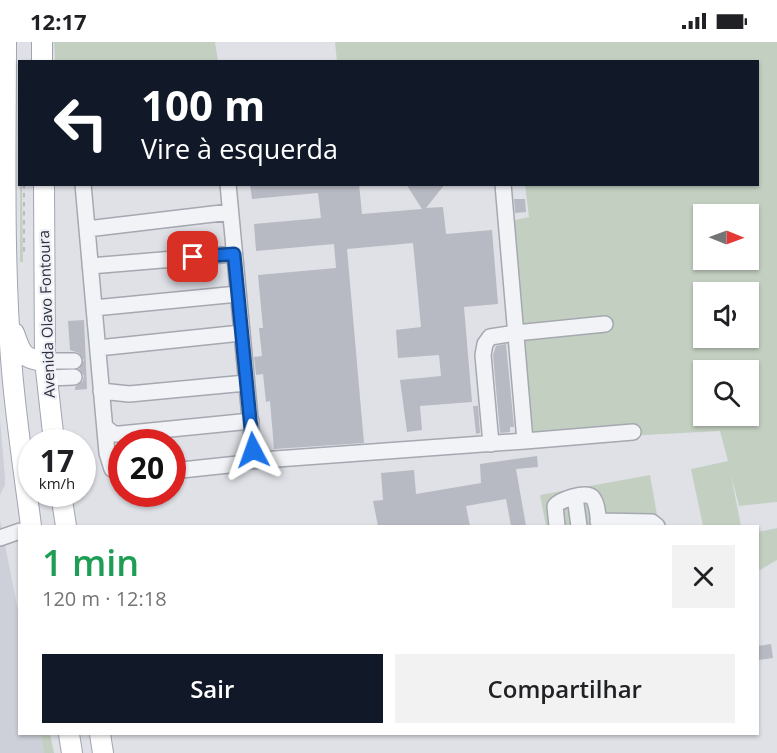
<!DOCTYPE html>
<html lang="pt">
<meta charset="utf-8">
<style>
:root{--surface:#fff;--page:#f2f2f2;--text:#202124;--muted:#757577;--accent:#111827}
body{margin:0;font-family:"Open Sans",sans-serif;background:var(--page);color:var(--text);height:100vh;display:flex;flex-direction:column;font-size:22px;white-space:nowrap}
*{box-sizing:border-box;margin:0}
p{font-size:20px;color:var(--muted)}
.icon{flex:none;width:33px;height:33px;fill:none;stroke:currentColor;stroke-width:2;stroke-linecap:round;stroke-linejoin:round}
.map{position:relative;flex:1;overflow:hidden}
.side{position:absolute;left:18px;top:483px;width:741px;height:210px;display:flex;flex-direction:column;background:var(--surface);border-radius:0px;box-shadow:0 2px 4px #0004}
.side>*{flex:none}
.guide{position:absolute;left:18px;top:18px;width:741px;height:126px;border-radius:0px;box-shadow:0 2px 4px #0004;background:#111827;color:#fff;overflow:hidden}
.needle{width:39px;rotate:91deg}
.buttons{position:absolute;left:693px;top:162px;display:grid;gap:12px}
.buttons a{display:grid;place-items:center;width:66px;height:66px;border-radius:0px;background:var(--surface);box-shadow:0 2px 4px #0004;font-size:30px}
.speed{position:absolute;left:18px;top:387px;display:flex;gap:12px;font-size:30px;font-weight:700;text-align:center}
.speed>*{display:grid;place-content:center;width:78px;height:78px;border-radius:50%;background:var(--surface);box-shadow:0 2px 4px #0004;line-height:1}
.speed small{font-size:15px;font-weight:400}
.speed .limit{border:9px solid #d22;background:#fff;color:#111}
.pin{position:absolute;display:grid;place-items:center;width:51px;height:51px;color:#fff;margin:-26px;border-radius:12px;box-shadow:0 3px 9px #0006}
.me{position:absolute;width:66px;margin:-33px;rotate:356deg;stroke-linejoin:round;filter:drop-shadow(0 0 4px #0008)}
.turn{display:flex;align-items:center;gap:21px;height:126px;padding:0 24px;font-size:27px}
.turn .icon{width:78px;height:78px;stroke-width:2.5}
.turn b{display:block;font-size:42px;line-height:51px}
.round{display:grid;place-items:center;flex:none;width:63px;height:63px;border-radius:0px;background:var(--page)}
.headline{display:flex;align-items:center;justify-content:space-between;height:102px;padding:0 24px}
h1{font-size:36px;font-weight:600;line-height:45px;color:#1e9e55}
.action{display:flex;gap:12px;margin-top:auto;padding:12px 24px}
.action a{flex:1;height:69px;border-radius:0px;background:var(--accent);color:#fff;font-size:24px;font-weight:600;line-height:69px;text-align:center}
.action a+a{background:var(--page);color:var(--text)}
.status{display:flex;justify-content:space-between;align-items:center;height:42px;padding:0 30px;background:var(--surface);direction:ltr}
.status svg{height:16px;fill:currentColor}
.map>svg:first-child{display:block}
.built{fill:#ced0d9}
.green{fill:#c3d0c1;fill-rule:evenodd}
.building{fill:#b7bac3}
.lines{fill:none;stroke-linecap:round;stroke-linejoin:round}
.minor-casing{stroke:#a5a8b1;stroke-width:18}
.major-casing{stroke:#a0a5b2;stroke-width:22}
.path{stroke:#babcc2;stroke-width:2;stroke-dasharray:4.5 4.5;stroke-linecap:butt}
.minor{stroke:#f2f3f6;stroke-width:15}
.major{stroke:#fff;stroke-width:20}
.route-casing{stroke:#114b97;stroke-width:15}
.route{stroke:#1a73e8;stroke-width:10}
.labels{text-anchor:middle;stroke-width:4.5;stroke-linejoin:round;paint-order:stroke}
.street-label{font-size:15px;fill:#2a2e3d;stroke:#eff0f5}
</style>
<div class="status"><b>12:17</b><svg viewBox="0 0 49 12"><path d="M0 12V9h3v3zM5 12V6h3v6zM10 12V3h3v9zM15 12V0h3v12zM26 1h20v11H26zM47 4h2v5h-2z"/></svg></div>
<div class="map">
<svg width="777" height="711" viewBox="0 0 777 711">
<rect width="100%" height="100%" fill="#dfe1e7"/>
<!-- built -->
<path class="built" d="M0 377 5 435V443L0 453Z
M0 478 19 573 20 692H41L44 711H0Z"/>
<!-- green -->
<path class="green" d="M54 0H215L218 19H55Z
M335 0H777V460L739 464 731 433 741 484H703L691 427 728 419 720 389 531 399 511 179 529 175 525 143 758 142V20H337ZM704 172H748V218H704ZM704 250H748V296H704ZM704 328H748V374H704Z
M20 143H22L23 220H20Z
M650 433 659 484H546L540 453Z
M777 486V518L760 528 758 527V490Z
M41 692H50L54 711H44Z"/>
<!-- building -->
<path class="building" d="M250 142H359L362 172 422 167 406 142H445L426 166 443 165 446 192 492 188 498 262 464 265 472 360 420 364 422 388 407 390 400 338 441 334 439 313 398 316 396 288 421 285 413 201 347 207 364 401 274 407 270 359 266 360 263 332 256 333 254 315 262 314 259 286H263L258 233 336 226 334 202 256 209 254 182 321 176 318 151 252 157Z
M514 157H525L526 170 515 171Z
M84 278 87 347 75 348V345L83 339 84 334 79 327 84 318 79 311 70 308 68 279Z
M506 302 514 385H510V390L500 391 493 313 496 304Z
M473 364H478L480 391 476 392Z
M537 414 538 425 516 427 526 484H511L506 457 466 464 470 484H378L373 459 383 458 381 431 414 428 416 452 481 441 480 422Z
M771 602 773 616 758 618V604Z"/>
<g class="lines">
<defs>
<path id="minor" d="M83 142 107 411 112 427 122 432
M87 187 230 170
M90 224 234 212
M94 266 238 252
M98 306 241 291
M45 319H74
M47 336 74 335
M101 349 129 352 246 341
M105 385 114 392H120L251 379
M525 399 633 390
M491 402 483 313 485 302 490 295 516 291 605 282
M249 419 525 399 503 142
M172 429 238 422 249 419 253 408 228 142
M575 455 579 484
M598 479 652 480 657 484
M557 484 555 464C560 458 585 449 592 455 598 461 598 477 599 484
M0 496 20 489"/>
<path id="major" d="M6 0C6 105 3 211 11 316 15 373 24 428 31 484
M42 0V20
M44 142 45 319 54 400
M14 291C21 311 22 317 45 319
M61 452 66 484
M69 692 72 711
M100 692 103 711"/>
</defs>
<!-- minor casing -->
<use href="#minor" class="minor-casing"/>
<!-- major casing -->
<use href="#major" class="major-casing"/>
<!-- path -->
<path class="path" d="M24 142V213"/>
<!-- minor -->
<use href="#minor" class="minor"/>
<!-- major -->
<use href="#major" class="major"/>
</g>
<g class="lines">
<defs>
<path id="route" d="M193 215 234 212 253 408"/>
</defs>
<!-- route casing -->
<use href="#route" class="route-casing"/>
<!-- route -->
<use href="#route" class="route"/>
</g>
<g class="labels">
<!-- street labels -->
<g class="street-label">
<text transform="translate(47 272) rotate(-92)" y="5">Avenida Olavo Fontoura</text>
</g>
</g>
</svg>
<div class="buttons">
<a><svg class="needle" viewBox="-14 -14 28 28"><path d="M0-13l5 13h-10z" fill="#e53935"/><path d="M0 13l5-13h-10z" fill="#757577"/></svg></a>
<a><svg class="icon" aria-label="sound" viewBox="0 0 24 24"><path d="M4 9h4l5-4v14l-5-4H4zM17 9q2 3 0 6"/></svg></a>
<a><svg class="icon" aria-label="search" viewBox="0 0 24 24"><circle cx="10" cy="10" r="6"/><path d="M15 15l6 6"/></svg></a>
</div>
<div class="speed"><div>17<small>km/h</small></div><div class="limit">20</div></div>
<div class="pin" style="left:193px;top:215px;background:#d93025"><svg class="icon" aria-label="arrive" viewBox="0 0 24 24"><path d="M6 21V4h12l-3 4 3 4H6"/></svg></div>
<svg class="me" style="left:253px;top:408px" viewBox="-20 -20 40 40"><path d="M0-17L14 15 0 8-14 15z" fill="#1a73e8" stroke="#fff" stroke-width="4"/></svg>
<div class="guide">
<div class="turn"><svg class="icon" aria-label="left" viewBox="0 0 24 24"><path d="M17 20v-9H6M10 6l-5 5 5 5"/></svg><div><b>100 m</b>Vire à esquerda</div></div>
</div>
<section class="side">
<div class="headline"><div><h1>1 min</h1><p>120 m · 12:18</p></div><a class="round"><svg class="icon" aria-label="close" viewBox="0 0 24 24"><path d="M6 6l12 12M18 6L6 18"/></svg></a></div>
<div class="action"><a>Sair</a><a>Compartilhar</a></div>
</section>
</div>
